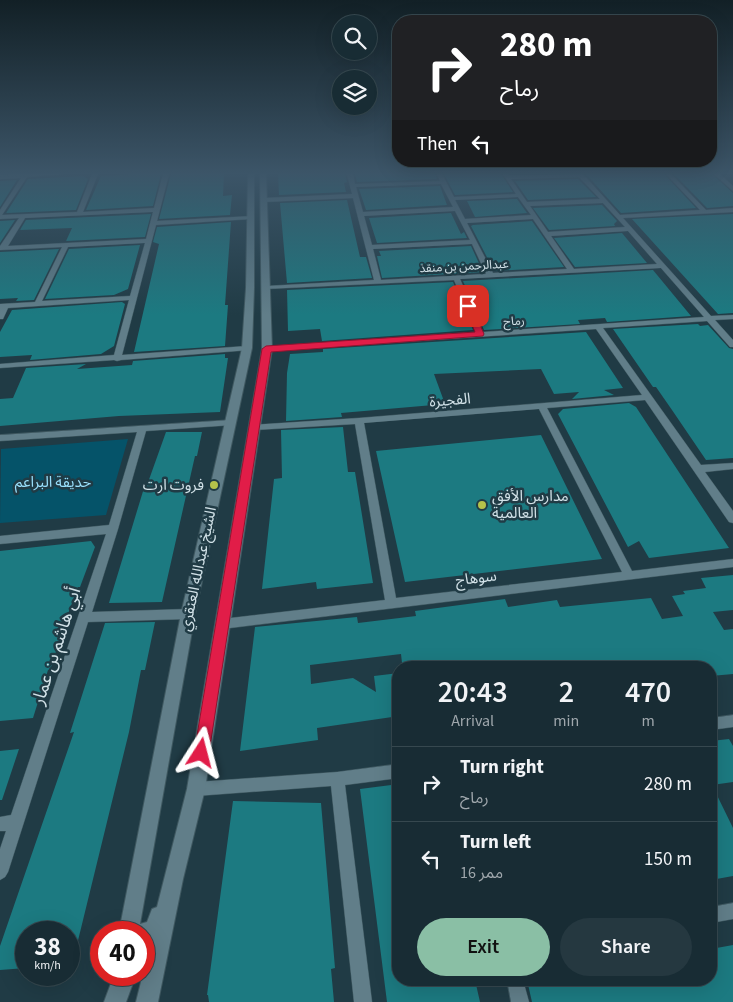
<!DOCTYPE html>
<meta charset="utf-8">
<style>
:root{--surface:#182c34;--page:#253840;--text:#f1f3f6;--muted:#9fa7ac;--line:#36484f;--accent:#8abfa5}
body{margin:0;font-family:"Source Sans 3","Noto Sans Arabic",sans-serif;background:var(--page);color:var(--text);height:100vh;display:flex;flex-direction:column;font-size:19px;white-space:nowrap}
*{box-sizing:border-box;margin:0}
p{font-size:16px;color:var(--muted)}
.icon{flex:none;width:28px;height:28px;fill:none;stroke:currentColor;stroke-width:2;stroke-linecap:round;stroke-linejoin:round}
.map{position:relative;flex:1;overflow:hidden}
.details{position:absolute;left:392px;top:661px;width:325px;height:325px;display:flex;flex-direction:column;background:var(--surface);border-radius:20px;box-shadow:0 5px 20px #0002,0 0 0 1px var(--line)}
.details>*{flex:none}
.guide{position:absolute;left:392px;top:15px;width:325px;height:152px;border-radius:20px;box-shadow:0 5px 20px #0002,0 0 0 1px var(--line);background:#202124;color:#fff;overflow:hidden}
.buttons{position:absolute;left:332px;top:15px;display:grid;gap:10px}
.buttons a{display:grid;place-items:center;width:45px;height:45px;border-radius:50%;background:var(--surface);box-shadow:0 5px 20px #0002,0 0 0 1px var(--line);font-size:25px}
.speed{position:absolute;left:15px;top:921px;display:flex;gap:10px;font-size:25px;font-weight:700;text-align:center}
.speed>*{display:grid;place-content:center;width:65px;height:65px;border-radius:50%;background:var(--surface);box-shadow:0 5px 20px #0002,0 0 0 1px var(--line);line-height:1}
.speed small{font-size:12px;font-weight:400}
.speed .limit{border:8px solid #d22;background:#fff;color:#111}
.pin{position:absolute;display:grid;place-items:center;width:42px;height:42px;color:#fff;margin:-21px;border-radius:10px;box-shadow:0 2px 8px #0006}
.me{position:absolute;width:55px;margin:-28px;rotate:9deg;stroke-linejoin:round;filter:drop-shadow(0 0 4px #0008)}
.turn{display:flex;align-items:center;gap:18px;height:105px;padding:0 25px;font-size:22px}
.turn .icon{width:65px;height:65px;stroke-width:2.5}
.turn b{display:block;font-size:35px;line-height:42px}
.then{display:flex;align-items:center;height:48px;padding:0 25px;background:#0003;gap:10px;font-size:19px}
.eta{display:flex;justify-content:space-evenly;align-items:center;height:85px;text-align:center}
.eta b{font-size:30px;font-weight:600;line-height:35px}
.cta{display:flex;gap:10px;margin-top:auto;padding:10px 25px}
.cta a{flex:1;height:58px;border-radius:30px;background:var(--accent);color:#111;font-size:20px;font-weight:600;line-height:58px;text-align:center}
.cta a+a{background:var(--page);color:var(--text)}
ul{padding:0;list-style:none}
li{display:flex;align-items:center;gap:15px;height:75px;padding:0 25px;border-top:1px solid var(--line)}
li div{flex:1}
li b{display:block;font-size:19px}
li em{font-style:normal}
.map>svg:first-child{display:block}
.green{fill:#055369}
.building{fill:#1c7a81}
.lines{fill:none;stroke-linecap:round;stroke-linejoin:round}
.minor-casing{stroke:#3f5860;stroke-width:1}
.tertiary-casing{stroke:#3f5860;stroke-width:2}
.minor{fill:#617e89;fill-rule:evenodd}
.tertiary{fill:#617e89;fill-rule:evenodd}
.route{fill:#e11d48;stroke:#92132f}
.poi-dot{fill:#b4c24a;stroke:#203b45;stroke-width:2}
.labels{text-anchor:middle;stroke-width:5;stroke-linejoin:round;paint-order:stroke}
.far-street-label{font-size:12px;fill:#d2e2e8;stroke:#203b45}
.street-label{font-size:15px;fill:#d2e2e8;stroke:#203b45}
.park-label{font-size:15px;fill:#99dffb;stroke:#203b45}
.poi-label{font-size:15px;fill:#d2e2e8;stroke:#203b45;text-anchor:end}
.near-street-label{font-size:18px;fill:#d2e2e8;stroke:#203b45}
</style>
<div class="map">
<svg width="733" height="1002" viewBox="0 0 733 1002">
<rect width="100%" height="100%" fill="#203b45"/>
<!-- green -->
<path class="green" d="M128 439 106 515 0 523 1 449Z"/>
<!-- building -->
<path class="building" d="M134 174H161L153 206 86 210 101 176Z
M171 174H224L223 196 232 195 230 215 159 219Z
M278 174H345L347 182 344 183 346 192 279 195Z
M355 174H435L437 179 357 182Z
M444 174H501L513 192 455 195Z
M586 174H664L696 208 621 213Z
M674 174H712L733 193V206L707 208Z
M83 176 88 179 76 210 6 213 28 179Z
M578 179 596 197 528 200 515 181Z
M17 180 0 207V181Z
M440 186 447 205 366 210 359 189Z
M517 199 527 213 475 217 467 201Z
M347 200 360 257H366L372 278 287 283 280 203Z
M602 205 617 221 614 224 615 226 549 230 533 208Z
M451 213 461 234 464 232 467 238 377 243 369 218Z
M151 214 145 237 66 241 72 228 20 230 26 220Z
M733 214V313L718 314 632 219Z
M15 220 0 243V221Z
M532 221 564 267 494 271 471 226 473 225Z
M231 222 225 305H228L225 346 134 352 159 244 153 242 157 227Z
M622 233 647 263 575 267 554 238Z
M140 245 128 289 114 295 45 299 69 249Z
M471 246 483 272 382 278 377 256H381L379 251Z
M59 249 34 300 16 301 18 298 0 299V252Z
M653 270 691 316 607 322 605 318 578 320 580 324 484 330 463 281Z
M453 282 473 330 322 341 320 329 288 331 287 290Z
M122 302 125 304 114 346 101 354 30 360 32 355 0 357V332L12 310Z
M698 324 700 326 708 325 729 348 733 349V458L706 460 672 410 656 387H653L613 329Z
M586 332 623 388 604 390 614 395 572 399 579 392 554 394 541 369 434 374 445 404 341 413 342 417 286 421 287 373 290 354 323 352V349Z
M225 354V358H228L220 412 119 416 0 426V399L13 398 26 368 86 364 77 369 132 365 133 361Z
M629 403 636 407 729 548 649 558 639 541 628 547 558 414 563 409Z
M343 427 348 472H355L373 583 317 589 316 582 262 589 274 479 282 478 281 430Z
M166 432H202L197 456H195L162 602 109 603 144 488H146Z
M541 435 602 559 405 582 376 451Z
M91 541 95 547 80 587H78L69 611 50 670H48L33 718 0 721V551Z
M733 575V610L713 612 724 630 733 629V674L711 676V668H429L426 660 402 663 401 654 310 665 311 684 353 678 376 692 374 676 399 673V716L317 728 318 740 240 751 255 627 357 617 358 623 416 616 415 611 505 599 508 607 557 600 560 607 651 598 662 619 683 616 672 596 685 594 683 591 706 588 701 578Z
M155 622 145 670H141L129 732 73 961H69V932H26V968L0 970V946L74 732 70 733 105 623Z
M729 739 733 746V782L712 785 733 828V876L711 880V741Z
M19 749 2 800H0V751Z
M399 784V980H475L480 1002H387L360 789Z
M233 801 321 803 335 968 331 969 334 1002H209L208 995H207Z
M733 945V1002H532L527 980H711V949Z"/>
<g class="lines">
<defs>
<path id="minor" d="M21 174H63L27 177 2 215 77 212 92 174H98L83 212 154 208 163 174H169L157 221 253 216V218L251 219 156 225 122 355 247 346H250V350L121 360 117 361 114 360 0 368V364L114 355 129 300 8 308 3 319H0V304L35 302 62 247 0 250V246L19 218 0 219V210L21 178 0 179V175ZM153 212 146 239 8 246 25 218ZM145 243 130 296 42 301 68 247Z
M347 174H353L355 184 440 181 437 174H442L454 197 516 194 503 174H508L509 176 583 174 620 215 700 210 666 174H671L706 210 733 208V212L623 218 711 316 733 315V319L715 320 733 340V347H730L707 321 603 328 701 465 733 463V469L705 472 733 511V523L729 522 645 400 547 408 632 571 733 559V567L222 629 218 628 216 624 218 620 222 619 385 600 355 424 255 430 251 427 252 425 359 418 642 395 596 329 264 351V347H267L476 332 454 280 265 289 264 288 267 286 374 280 353 198 264 202 261 200 264 198 352 194ZM579 177 600 199 527 202 511 179ZM441 184 453 207 363 212 356 187ZM518 197 531 215 465 219 455 200ZM603 203 625 227 548 232 530 206ZM455 211 470 240 372 245 364 216ZM533 219 567 269 493 273 467 223ZM628 231 657 264 574 269 551 236ZM472 244 486 274 381 280 373 249ZM661 268 704 317 483 332 460 279ZM539 409 622 572 396 598 364 423Z
M714 174H720L733 186V191Z
M230 420 234 423 233 425 146 431 118 529 92 612 188 609 192 611 194 614 192 617 188 619 88 622 8 872 5 877 0 880V849L6 831H0V817L11 815 106 534 0 544V536L109 525 137 432 0 441V435Z
M733 715V727L711 730V718Z
M399 764V778L345 785 372 1002H354L331 786 196 796 191 794 189 789 191 784 196 782 337 772Z
M733 903V919L711 923V907Z
M507 980H523L529 1002H511Z"/>
<path id="tertiary" d="M248 174H254V288L252 348 195 614 140 924 147 922 152 909 157 907 187 789 262 349 260 174H266L272 349 205 789 183 879 158 1002H136L141 982 137 975H144V947L148 948 150 941 144 943V932H119L181 614 242 348 246 288Z
M114 975H136L126 1002H104Z"/>
</defs>
<!-- minor casing -->
<use href="#minor" class="minor-casing"/>
<!-- tertiary casing -->
<use href="#tertiary" class="tertiary-casing"/>
<!-- minor -->
<use href="#minor" class="minor"/>
<!-- tertiary -->
<use href="#tertiary" class="tertiary"/>
</g>
<!-- sky -->
<linearGradient id="sky" x2="0" y2="1"><stop stop-color="#122026"/><stop offset="0.55" stop-color="#3c5568"/><stop offset="1" stop-color="#3c5568" stop-opacity="0"/></linearGradient>
<rect width="733" height="315" fill="url(#sky)"/>
<!-- route -->
<path class="route" d="M465 304 472 306 484 334 483 336 271 352 209 753 207 758 201 760 196 758 194 753 262 349 266 346 475 332 464 306Z"/>
<!-- markers -->
<g class="poi-dot">
<circle cx="214" cy="485" r="5"/>
<circle cx="482" cy="505" r="5"/>
</g>
<g class="labels">
<!-- far-street labels -->
<g class="far-street-label">
<text transform="translate(464 266) rotate(-3)" y="4">عبدالرحمن بن منقذ</text>
<text transform="translate(514 321) rotate(-4)" y="4">رماح</text>
</g>
<!-- street labels -->
<g class="street-label">
<text transform="translate(450 400) rotate(-5)" y="5">الفجيرة</text>
<text transform="translate(198 569) rotate(-78)" y="5">الشيخ عبدالله العنقري</text>
<text transform="translate(476 578) rotate(-7)" y="5">سوهاج</text>
</g>
<!-- park labels -->
<g class="park-label">
<text x="53" y="487">حديقة البراعم</text>
</g>
<!-- poi labels -->
<g class="poi-label">
<text x="204" y="490">فروت ارت</text>
<text x="492" y="501" text-anchor="start">مدارس الأفق<tspan x="492" dy="17">العالمية</tspan></text>
</g>
<!-- near-street labels -->
<g class="near-street-label">
<text transform="translate(56 646) rotate(-72)" y="6">أبي هاشم بن عمار</text>
</g>
</g>
</svg>
<div class="buttons">
<a><svg class="icon" aria-label="search" viewBox="0 0 24 24"><circle cx="10" cy="10" r="6"/><path d="M15 15l6 6"/></svg></a>
<a><svg class="icon" aria-label="layers" viewBox="0 0 24 24"><path d="M12 4l9 5-9 5-9-5zM3 14l9 5 9-5"/></svg></a>
</div>
<div class="speed"><div>38<small>km/h</small></div><div class="limit">40</div></div>
<div class="pin" style="left:468px;top:306px;background:#d93025"><svg class="icon" aria-label="arrive" viewBox="0 0 24 24"><path d="M6 21V4h12l-3 4 3 4H6"/></svg></div>
<svg class="me" style="left:201px;top:753px" viewBox="-20 -20 40 40"><path d="M0-17L14 15 0 8-14 15z" fill="#e11d48" stroke="#fff" stroke-width="4"/></svg>
<div class="guide">
<div class="turn"><svg class="icon" aria-label="right" viewBox="0 0 24 24"><path d="M7 20v-9h11M14 6l5 5-5 5"/></svg><div><b>280 m</b>رماح</div></div>
<div class="then">Then<svg class="icon" aria-label="left" viewBox="0 0 24 24"><path d="M17 20v-9H6M10 6l-5 5 5 5"/></svg></div>
</div>
<section class="details">
<div class="eta">
<div><b>20:43</b><p>Arrival</p></div>
<div><b>2</b><p>min</p></div>
<div><b>470</b><p>m</p></div>
</div>
<ul>
<li><svg class="icon" aria-label="right" viewBox="0 0 24 24"><path d="M7 20v-9h11M14 6l5 5-5 5"/></svg><div><b>Turn right</b><p>رماح</p></div><em>280 m</em></li>
<li><svg class="icon" aria-label="left" viewBox="0 0 24 24"><path d="M17 20v-9H6M10 6l-5 5 5 5"/></svg><div><b>Turn left</b><p>ممر 16</p></div><em>150 m</em></li>
</ul>
<div class="cta"><a>Exit</a><a>Share</a></div>
</section>
</div>
